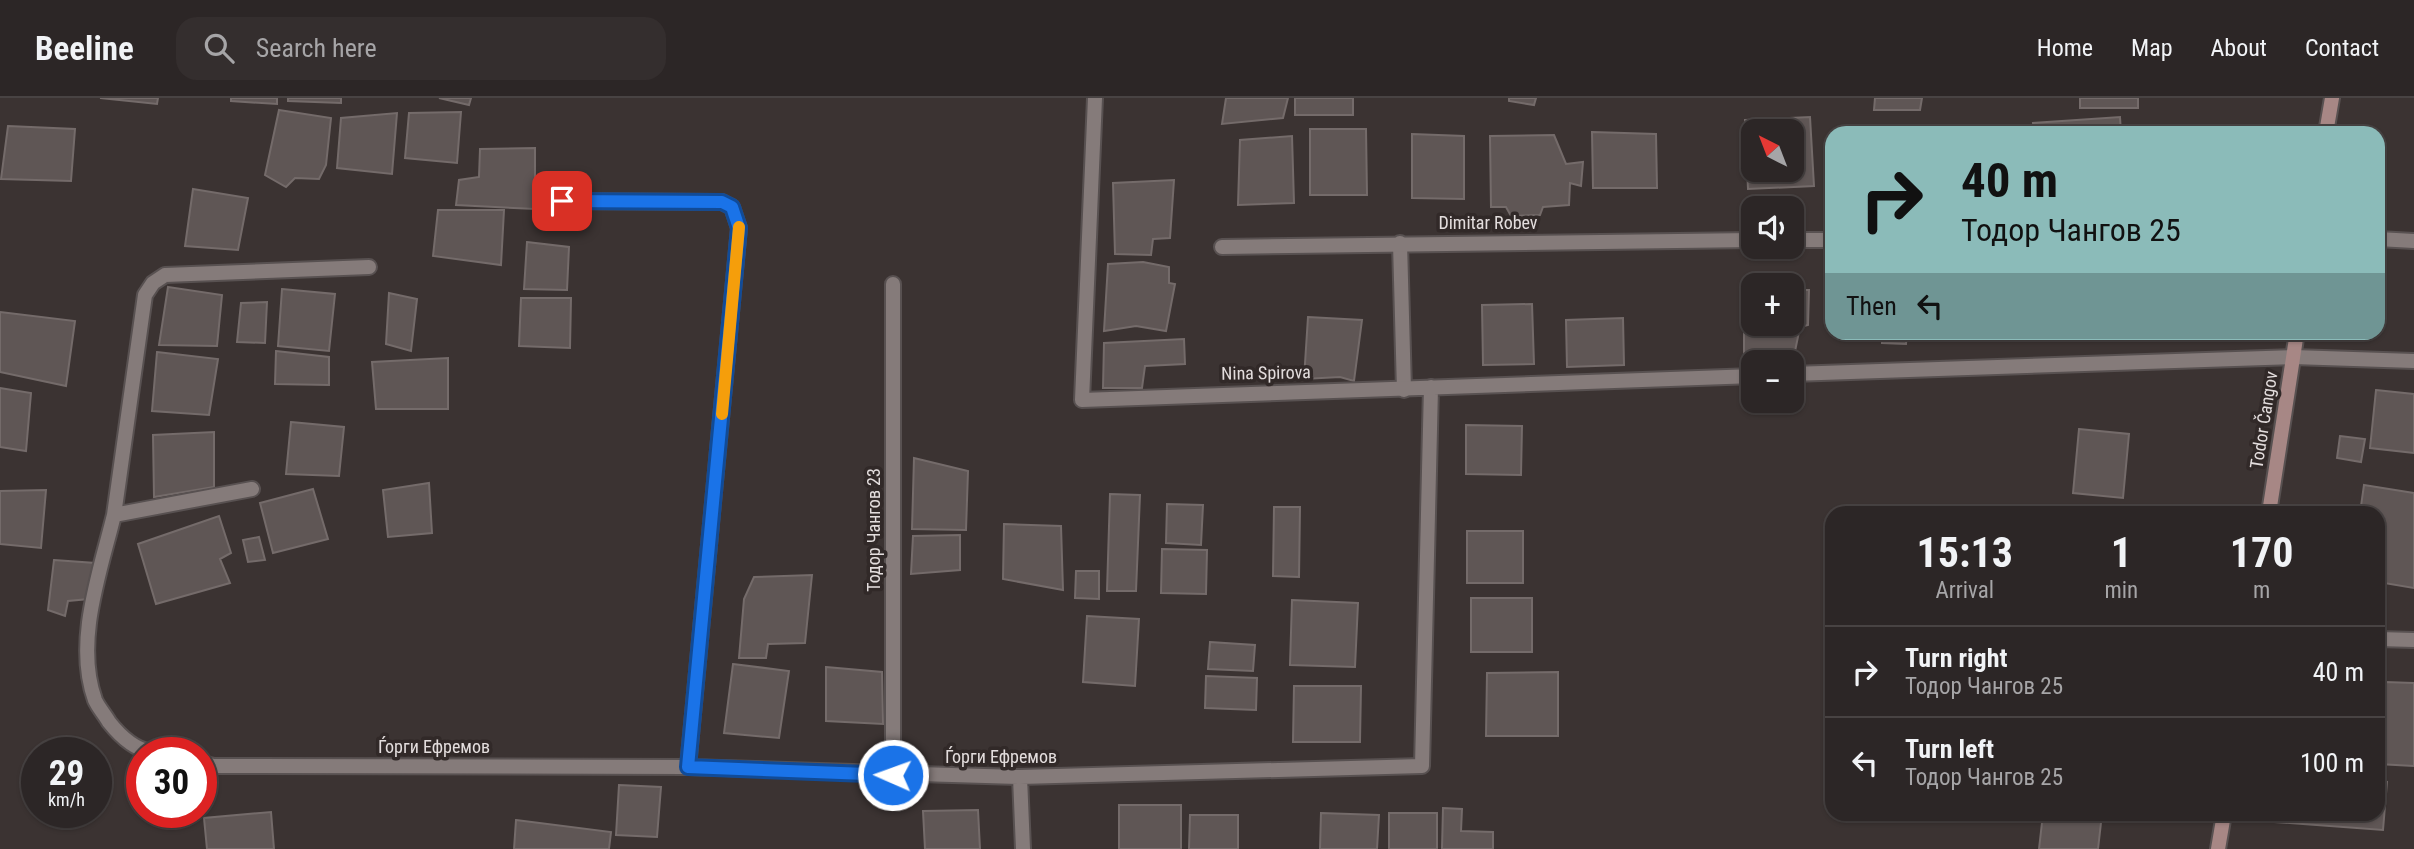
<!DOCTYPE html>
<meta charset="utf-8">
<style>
:root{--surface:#2c2626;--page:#342e2e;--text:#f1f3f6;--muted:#a6a5a7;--line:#484343}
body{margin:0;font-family:"Roboto Condensed",sans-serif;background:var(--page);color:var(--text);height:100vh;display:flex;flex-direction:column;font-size:26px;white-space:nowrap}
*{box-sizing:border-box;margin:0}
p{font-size:23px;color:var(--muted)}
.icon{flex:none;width:38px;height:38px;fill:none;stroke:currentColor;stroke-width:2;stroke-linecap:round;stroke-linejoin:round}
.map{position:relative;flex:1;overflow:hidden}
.drawer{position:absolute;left:1825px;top:408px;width:560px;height:315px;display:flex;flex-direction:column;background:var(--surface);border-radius:21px;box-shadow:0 2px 5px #0004,0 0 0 2px var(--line)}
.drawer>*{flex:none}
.banner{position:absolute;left:1825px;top:28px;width:560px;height:214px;border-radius:21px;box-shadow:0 2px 5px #0004,0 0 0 2px var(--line);background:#8bbbb9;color:#111;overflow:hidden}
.needle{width:46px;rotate:318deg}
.buttons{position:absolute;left:1741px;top:21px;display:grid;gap:14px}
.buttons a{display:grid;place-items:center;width:63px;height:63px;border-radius:14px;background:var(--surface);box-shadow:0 2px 5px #0004,0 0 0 2px var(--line);font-size:35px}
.speed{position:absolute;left:21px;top:639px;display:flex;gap:14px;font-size:35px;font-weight:700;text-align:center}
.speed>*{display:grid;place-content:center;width:91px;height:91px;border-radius:50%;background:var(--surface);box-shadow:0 2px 5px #0004,0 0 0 2px var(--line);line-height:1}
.speed small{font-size:18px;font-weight:400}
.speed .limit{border:10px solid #d22;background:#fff;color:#111}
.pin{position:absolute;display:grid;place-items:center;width:60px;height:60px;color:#fff;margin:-30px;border-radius:14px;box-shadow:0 4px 10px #0006}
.me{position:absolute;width:77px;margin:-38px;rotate:272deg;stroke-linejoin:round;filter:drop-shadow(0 0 5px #0008)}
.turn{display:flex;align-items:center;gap:24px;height:147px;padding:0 21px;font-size:32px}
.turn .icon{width:91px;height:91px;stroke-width:2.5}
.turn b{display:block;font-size:49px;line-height:60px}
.then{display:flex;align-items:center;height:66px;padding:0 21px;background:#0003;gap:14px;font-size:26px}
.eta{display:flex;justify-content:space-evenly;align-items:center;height:119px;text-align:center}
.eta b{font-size:42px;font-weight:700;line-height:49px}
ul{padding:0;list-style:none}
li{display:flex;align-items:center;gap:21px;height:91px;padding:0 21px;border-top:2px solid var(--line)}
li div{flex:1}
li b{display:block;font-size:26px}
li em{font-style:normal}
header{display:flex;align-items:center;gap:42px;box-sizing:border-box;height:98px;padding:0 35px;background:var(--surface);border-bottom:2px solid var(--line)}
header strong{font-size:33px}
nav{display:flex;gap:38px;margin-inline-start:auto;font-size:24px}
.search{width:490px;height:63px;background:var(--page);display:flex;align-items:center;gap:18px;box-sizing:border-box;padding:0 24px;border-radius:21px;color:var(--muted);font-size:26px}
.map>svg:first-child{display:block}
.building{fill:#5f5655;stroke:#746b6a;stroke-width:2;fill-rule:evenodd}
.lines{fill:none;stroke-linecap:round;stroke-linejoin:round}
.lane-casing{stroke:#585151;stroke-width:18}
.street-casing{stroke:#585151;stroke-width:18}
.secondary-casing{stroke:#585151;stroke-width:18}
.lane{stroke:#857b7a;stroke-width:14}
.street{stroke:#857b7a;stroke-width:14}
.secondary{stroke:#a78785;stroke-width:14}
.route-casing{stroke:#114b97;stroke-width:18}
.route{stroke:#1a73e8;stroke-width:12}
.slow{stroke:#f59e0b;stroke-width:12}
.labels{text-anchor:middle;stroke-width:7;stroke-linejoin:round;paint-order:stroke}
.street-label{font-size:18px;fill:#e3dddd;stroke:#312928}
</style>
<header>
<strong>Beeline</strong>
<div class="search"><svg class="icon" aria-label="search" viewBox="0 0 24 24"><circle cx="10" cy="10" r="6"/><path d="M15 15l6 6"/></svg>Search here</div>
<nav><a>Home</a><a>Map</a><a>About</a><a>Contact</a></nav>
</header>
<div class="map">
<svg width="2414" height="751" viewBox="0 0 2414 751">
<rect width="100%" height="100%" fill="#3b3332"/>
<!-- building -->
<path class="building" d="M100 0H158L157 6Z
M231 0H277V6L231 3Z
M288 0H341V5L288 3Z
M439 0H471L469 7Z
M1226 0H1288L1283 20 1222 26Z
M1295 0H1353V17H1295Z
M1509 0H1536L1534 7 1509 3Z
M1875 0H1922L1920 12H1874Z
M2080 0H2138V10H2080Z
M279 12 331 20 326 67 319 81 295 80 286 89 265 77Z
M461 14 457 65 405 60 409 15Z
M397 15 392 76 337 70 341 20Z
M1810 19 1814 88 1748 91 1745 22ZM1754 33H1792V72H1754Z
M2120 19 2121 35H2034L2033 25Z
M8 28 75 31 71 83 1 81Z
M1310 31H1366L1367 97H1310Z
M1592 34 1656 36 1657 90H1593Z
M1412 36 1464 38V101L1412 100Z
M1554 37 1566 66 1583 64 1581 88 1570 85 1569 107 1543 109 1540 117 1511 118 1506 109H1491L1490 38Z
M1292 38 1294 105 1238 107 1240 42Z
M535 50V111L456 107 459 82 479 79 480 51Z
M1174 82 1170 140 1153 141 1151 157 1115 156 1113 85Z
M193 91 248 100 238 152 185 148Z
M438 112H504L501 167 433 158Z
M527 144 569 149 567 192 524 191Z
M1143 164 1169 169V185L1175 186 1166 233 1136 228 1104 233 1108 166Z
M168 189 222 197 217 248 159 247Z
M282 191 335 196 329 253 278 248Z
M1744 191H1754V226H1792V192H1809L1808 227 1800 229 1794 258 1744 260Z
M389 195 417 201 411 253 386 246Z
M521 200H571L570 250 519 248Z
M267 204 265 245 237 244 241 205Z
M1532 206 1534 266 1483 267 1482 207Z
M0 214 75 223 66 288 0 274Z
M1308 219 1362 222 1354 283 1340 279 1304 281Z
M1623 220 1624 267 1567 269 1566 222Z
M1882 234H1907L1906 246 1882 245Z
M2035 234H2103V243H2035Z
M1184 241 1185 266 1145 268 1142 290H1103L1104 245Z
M276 253 329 259V287L275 286Z
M157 254 218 261 209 317 152 313Z
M448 260V311H376L372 264Z
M0 290 31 295 26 353 0 349Z
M2376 292 2414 296V355L2370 350Z
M291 324 344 329 339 378 286 376Z
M1466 327 1522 328 1521 377 1466 376Z
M2079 331 2129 336 2123 400 2073 395Z
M214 334V389L154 399 153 337Z
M2340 338 2365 341 2361 364 2337 360Z
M914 360 968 373 966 432 912 431Z
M429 385 432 435 388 439 383 392Z
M2364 387 2414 395V490L2378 484V415H2360Z
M313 391 328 441 273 455 260 405Z
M46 392 41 450 0 446V393Z
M1110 396 1140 397 1136 493H1107Z
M1167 406 1203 407 1201 447 1166 445Z
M1274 409H1300L1299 479 1273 478Z
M219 418 231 455 220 461 230 485 156 506 138 446Z
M1004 426 1061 428 1063 492 1003 481Z
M1467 433H1523V485H1467Z
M960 437V472L911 476 913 438Z
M259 439 265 462 248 464 243 442Z
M1162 451 1207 452 1206 496 1161 495Z
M54 462 95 465 89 501 68 503 65 518 48 512Z
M1076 473H1099V501L1075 500Z
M812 477 805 545 768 546 766 560H739L744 501 754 479Z
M1471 500H1532V554H1471Z
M1292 502 1358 505 1355 569 1290 567Z
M1087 518 1139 521 1135 588 1083 584Z
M1210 544 1255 547 1253 573 1208 571Z
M733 566 789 573 779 640 724 635Z
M826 569 882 574 883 626 826 623Z
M1558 574V638H1486L1487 575Z
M1206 578 1257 580 1256 612 1205 610Z
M2385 584 2414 585V668L2378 666V615L2384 610Z
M1294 588H1361L1360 644H1293Z
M2378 683 2387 684 2383 732 2275 724 2276 716H2378Z
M619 687 661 689 657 739 616 737Z
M1119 707H1181V751H1119Z
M1443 710 1462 711 1461 733 1493 734V751H1442Z
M978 712 980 751H925L923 713Z
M271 714 274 751H207L204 720Z
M1321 715 1379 717 1377 751H1320Z
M1389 715H1437V751H1389Z
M2043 716H2102L2098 751H2039Z
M1190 717H1238V751H1189Z
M516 722 611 734 609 751H514Z"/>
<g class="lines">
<defs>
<path id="lane" d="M1400 145 1404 292"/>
<path id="street" d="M1095 0 1082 302 1754 278
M562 103 722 104 732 109 739 130 688 669
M2378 141 2414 143
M1792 142H1832
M1222 149 1754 142
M1792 276 2293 259 2414 263
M114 417 145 197 153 185 165 177 369 169
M2378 541 2414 542
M151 654C134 651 120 638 109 624 105 617 98 609 95 602 74 544 100 474 114 417L252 391
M201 665 214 668 688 669 1020 679 1422 668 1431 289
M893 677V186
M1020 679 1023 751"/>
<path id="secondary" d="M2326 35 2332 0
M2269 415 2297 234
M2218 751 2224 716"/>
</defs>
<!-- lane casing -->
<use href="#lane" class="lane-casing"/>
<!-- street casing -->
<use href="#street" class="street-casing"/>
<!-- secondary casing -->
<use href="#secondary" class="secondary-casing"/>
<!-- lane -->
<use href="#lane" class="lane"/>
<!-- street -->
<use href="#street" class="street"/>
<!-- secondary -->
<use href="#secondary" class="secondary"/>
</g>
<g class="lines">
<defs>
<path id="route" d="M562 103 722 104 732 109 739 130 688 669 893 677"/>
</defs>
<!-- route casing -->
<use href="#route" class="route-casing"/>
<!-- route -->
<use href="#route" class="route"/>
<!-- slow -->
<path class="slow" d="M722 316 739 129"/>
</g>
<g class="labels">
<!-- street labels -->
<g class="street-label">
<text x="1488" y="131">Dimitar Robev</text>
<text transform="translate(1266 275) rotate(-1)" y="6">Nina Spirova</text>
<text transform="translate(2264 322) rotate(-81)" y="6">Todor Čangov</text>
<text transform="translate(874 432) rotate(-90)" y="6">Тодор Чангов 23</text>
<text x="434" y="655">Ѓорги Ефремов</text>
<text x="1001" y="665">Ѓорги Ефремов</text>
</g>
</g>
</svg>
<div class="buttons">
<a><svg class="needle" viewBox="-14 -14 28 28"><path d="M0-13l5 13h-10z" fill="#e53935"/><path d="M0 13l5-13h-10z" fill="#a6a5a7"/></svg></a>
<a><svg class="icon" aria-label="sound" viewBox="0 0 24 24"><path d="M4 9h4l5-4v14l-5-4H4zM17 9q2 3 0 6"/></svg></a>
<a>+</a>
<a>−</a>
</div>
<div class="speed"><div>29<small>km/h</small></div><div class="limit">30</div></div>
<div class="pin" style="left:562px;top:103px;background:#d93025"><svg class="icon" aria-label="arrive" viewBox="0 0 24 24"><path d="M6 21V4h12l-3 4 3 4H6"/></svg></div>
<svg class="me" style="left:893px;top:677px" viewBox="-20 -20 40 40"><circle r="17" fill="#1a73e8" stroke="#fff" stroke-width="3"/><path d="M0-11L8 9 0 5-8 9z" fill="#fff"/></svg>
<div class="banner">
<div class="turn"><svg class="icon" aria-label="right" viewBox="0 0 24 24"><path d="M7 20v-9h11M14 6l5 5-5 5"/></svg><div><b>40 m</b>Тодор Чангов 25</div></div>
<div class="then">Then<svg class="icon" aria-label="left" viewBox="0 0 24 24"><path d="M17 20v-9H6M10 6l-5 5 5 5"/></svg></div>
</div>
<section class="drawer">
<div class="eta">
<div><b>15:13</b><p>Arrival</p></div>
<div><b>1</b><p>min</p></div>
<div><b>170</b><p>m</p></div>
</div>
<ul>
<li><svg class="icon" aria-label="right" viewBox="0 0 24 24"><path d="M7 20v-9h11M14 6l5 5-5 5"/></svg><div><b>Turn right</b><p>Тодор Чангов 25</p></div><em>40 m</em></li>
<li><svg class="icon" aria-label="left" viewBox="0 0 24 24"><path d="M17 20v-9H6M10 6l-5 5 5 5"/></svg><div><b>Turn left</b><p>Тодор Чангов 25</p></div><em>100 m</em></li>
</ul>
</section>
</div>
